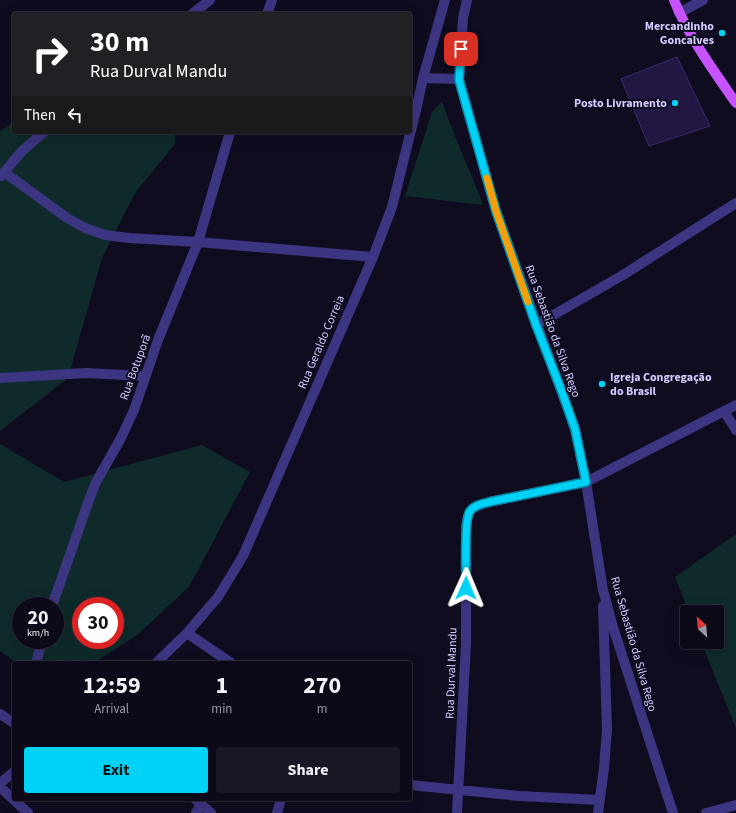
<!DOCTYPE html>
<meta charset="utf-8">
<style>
:root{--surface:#0c0918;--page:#1a1725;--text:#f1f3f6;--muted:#9a9aa2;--line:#2c2a37;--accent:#00d1f6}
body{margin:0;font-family:"Source Sans 3",sans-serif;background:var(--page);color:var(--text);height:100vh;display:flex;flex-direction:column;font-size:15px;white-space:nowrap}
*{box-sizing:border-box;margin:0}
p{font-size:13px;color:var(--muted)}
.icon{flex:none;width:22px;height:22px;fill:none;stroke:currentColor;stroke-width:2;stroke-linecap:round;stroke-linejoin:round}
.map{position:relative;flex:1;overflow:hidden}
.side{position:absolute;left:12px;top:661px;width:400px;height:140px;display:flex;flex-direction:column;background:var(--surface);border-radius:4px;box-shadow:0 4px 16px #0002,0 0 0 1px var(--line)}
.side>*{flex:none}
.top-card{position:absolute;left:12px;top:12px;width:400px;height:122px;border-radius:4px;box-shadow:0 4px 16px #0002,0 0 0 1px var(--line);background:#202124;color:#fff;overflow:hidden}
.needle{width:26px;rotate:334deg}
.controls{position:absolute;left:680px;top:605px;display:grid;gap:8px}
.controls a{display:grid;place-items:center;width:44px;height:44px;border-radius:4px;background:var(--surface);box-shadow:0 4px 16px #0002,0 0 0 1px var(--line);font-size:20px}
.speed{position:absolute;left:12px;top:597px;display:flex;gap:8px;font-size:20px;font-weight:700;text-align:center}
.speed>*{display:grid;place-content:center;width:52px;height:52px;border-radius:50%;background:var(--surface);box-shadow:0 4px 16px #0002,0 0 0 1px var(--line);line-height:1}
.speed small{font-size:10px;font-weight:400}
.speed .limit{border:6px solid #d22;background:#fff;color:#111}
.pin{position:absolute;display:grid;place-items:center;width:34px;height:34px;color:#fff;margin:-17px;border-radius:8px;box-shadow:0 2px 6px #0006}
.me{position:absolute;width:44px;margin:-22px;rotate:1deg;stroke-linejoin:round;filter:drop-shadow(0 0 3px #0008)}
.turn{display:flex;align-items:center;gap:14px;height:84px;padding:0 12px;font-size:18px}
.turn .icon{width:52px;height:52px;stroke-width:2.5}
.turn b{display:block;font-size:28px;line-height:34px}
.then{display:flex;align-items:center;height:38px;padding:0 12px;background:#0003;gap:8px;font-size:15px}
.eta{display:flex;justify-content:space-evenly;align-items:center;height:68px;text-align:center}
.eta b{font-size:24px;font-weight:700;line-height:28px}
.cta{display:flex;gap:8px;margin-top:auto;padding:8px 12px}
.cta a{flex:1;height:46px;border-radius:4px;background:var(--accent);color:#111;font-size:16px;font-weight:700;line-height:46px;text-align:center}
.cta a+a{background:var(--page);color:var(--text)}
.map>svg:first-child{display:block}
.green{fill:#0f2a2a;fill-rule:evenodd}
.building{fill:#221742;stroke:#3a286e}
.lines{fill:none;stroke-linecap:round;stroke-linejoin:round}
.minor{stroke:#3c3581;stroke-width:10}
.major{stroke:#c752ff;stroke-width:10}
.route-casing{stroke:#0088a0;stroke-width:10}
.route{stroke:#00d1f6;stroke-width:7}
.slow{stroke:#f59e0b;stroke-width:7}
.poi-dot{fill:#00d1f6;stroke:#100c20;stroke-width:1.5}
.labels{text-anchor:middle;stroke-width:4;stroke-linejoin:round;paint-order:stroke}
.poi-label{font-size:12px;font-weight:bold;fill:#d3cbff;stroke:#100c20;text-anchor:end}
.street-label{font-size:12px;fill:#d3cbff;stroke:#100c20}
</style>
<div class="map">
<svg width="736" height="813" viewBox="0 0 736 813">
<rect width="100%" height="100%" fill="#100c20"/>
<!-- green -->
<path class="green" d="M442 101C454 137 470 170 483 205L405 196 432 112Z
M14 122V132H175V144L135 193 102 258 68 378 0 431V131Z
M0 444 64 482 202 445 250 472 189 587 137 635 94 663H17L0 651ZM21 606H55V640H21ZM81 606H115V640H81Z
M736 534V728L701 642H717V612H689L675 577Z"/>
<!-- building -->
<path class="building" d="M677 57 710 126 649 146 621 79Z"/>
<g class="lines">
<!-- minor -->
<path class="minor" d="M467 0 463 18 459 79 496 211 575 429 586 482 603 590 613 627 673 813
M679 13 703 0
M192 14 210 0
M267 14 272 0
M423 78 459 79
M4 172 67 218 85 228 105 235 129 238 198 242 373 257
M1 176 22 151 44 132
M536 325 623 275 736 203
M0 378 86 373 145 376
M724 411 736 430
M52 606 89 500 96 482 121 438 134 410 158 340 198 242 230 132
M187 633 231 663
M36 663 42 640
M156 663 187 633 218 597 243 556 373 257 392 207 417 106 423 78 445 0
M0 714 14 723
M0 783 14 772
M410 785 519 796 600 800
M0 787 28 813
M195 799 211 813
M196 813 201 804
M277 813 281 799
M457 813 466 644V526C468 508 473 507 489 502L586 482 736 405
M598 813 604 768 607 729 603 606
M706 813 736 805"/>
<!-- major -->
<path class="major" d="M674 0C689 37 713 70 736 103"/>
</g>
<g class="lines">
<defs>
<path id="route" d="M461 49 459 80 496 211 536 325 562 392 575 429 586 482 489 502C482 504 474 505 470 511 464 518 466 576 466 588"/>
</defs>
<!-- route casing -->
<use href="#route" class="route-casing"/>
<!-- route -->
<use href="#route" class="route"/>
<!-- slow -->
<path class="slow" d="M487 178 496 211 528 302"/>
</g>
<!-- markers -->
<g class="poi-dot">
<circle cx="722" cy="33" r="4"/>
<circle cx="675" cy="103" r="4"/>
<circle cx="602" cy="384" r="4"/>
</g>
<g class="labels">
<!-- poi labels -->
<g class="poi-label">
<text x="714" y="30">Mercandinho<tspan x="714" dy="14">Goncalves</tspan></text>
<text x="667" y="107">Posto Livramento</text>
<text x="610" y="381" text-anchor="start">Igreja Congregação<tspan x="610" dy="14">do Brasil</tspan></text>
</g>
<!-- street labels -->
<g class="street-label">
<text transform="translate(553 331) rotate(70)" y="4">Rua Sebastião da Silva Rego</text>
<text transform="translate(321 342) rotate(-67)" y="4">Rua Geraldo Correia</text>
<text transform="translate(135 367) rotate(-70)" y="4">Rua Botuporã</text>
<text transform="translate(634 644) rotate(74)" y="4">Rua Sebastião da Silva Rego</text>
<text transform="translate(451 673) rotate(-88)" y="4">Rua Durval Mandu</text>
</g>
</g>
</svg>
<div class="controls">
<a><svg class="needle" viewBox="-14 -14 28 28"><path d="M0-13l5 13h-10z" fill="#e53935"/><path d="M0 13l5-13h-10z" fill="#9a9aa2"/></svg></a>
</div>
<div class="speed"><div>20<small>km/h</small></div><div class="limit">30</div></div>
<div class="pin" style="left:461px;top:49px;background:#d93025"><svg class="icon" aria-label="arrive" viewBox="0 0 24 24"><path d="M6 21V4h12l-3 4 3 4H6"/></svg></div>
<svg class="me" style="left:466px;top:588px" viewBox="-20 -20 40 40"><path d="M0-17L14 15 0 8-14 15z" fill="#00d1f6" stroke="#fff" stroke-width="4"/></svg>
<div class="top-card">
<div class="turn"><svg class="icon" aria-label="right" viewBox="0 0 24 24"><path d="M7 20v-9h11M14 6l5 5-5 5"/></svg><div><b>30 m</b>Rua Durval Mandu</div></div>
<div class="then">Then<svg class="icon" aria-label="left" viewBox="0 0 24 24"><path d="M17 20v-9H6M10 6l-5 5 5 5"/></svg></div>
</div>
<section class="side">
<div class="eta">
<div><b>12:59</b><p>Arrival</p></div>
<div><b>1</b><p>min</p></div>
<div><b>270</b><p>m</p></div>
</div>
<div class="cta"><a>Exit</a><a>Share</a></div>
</section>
</div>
